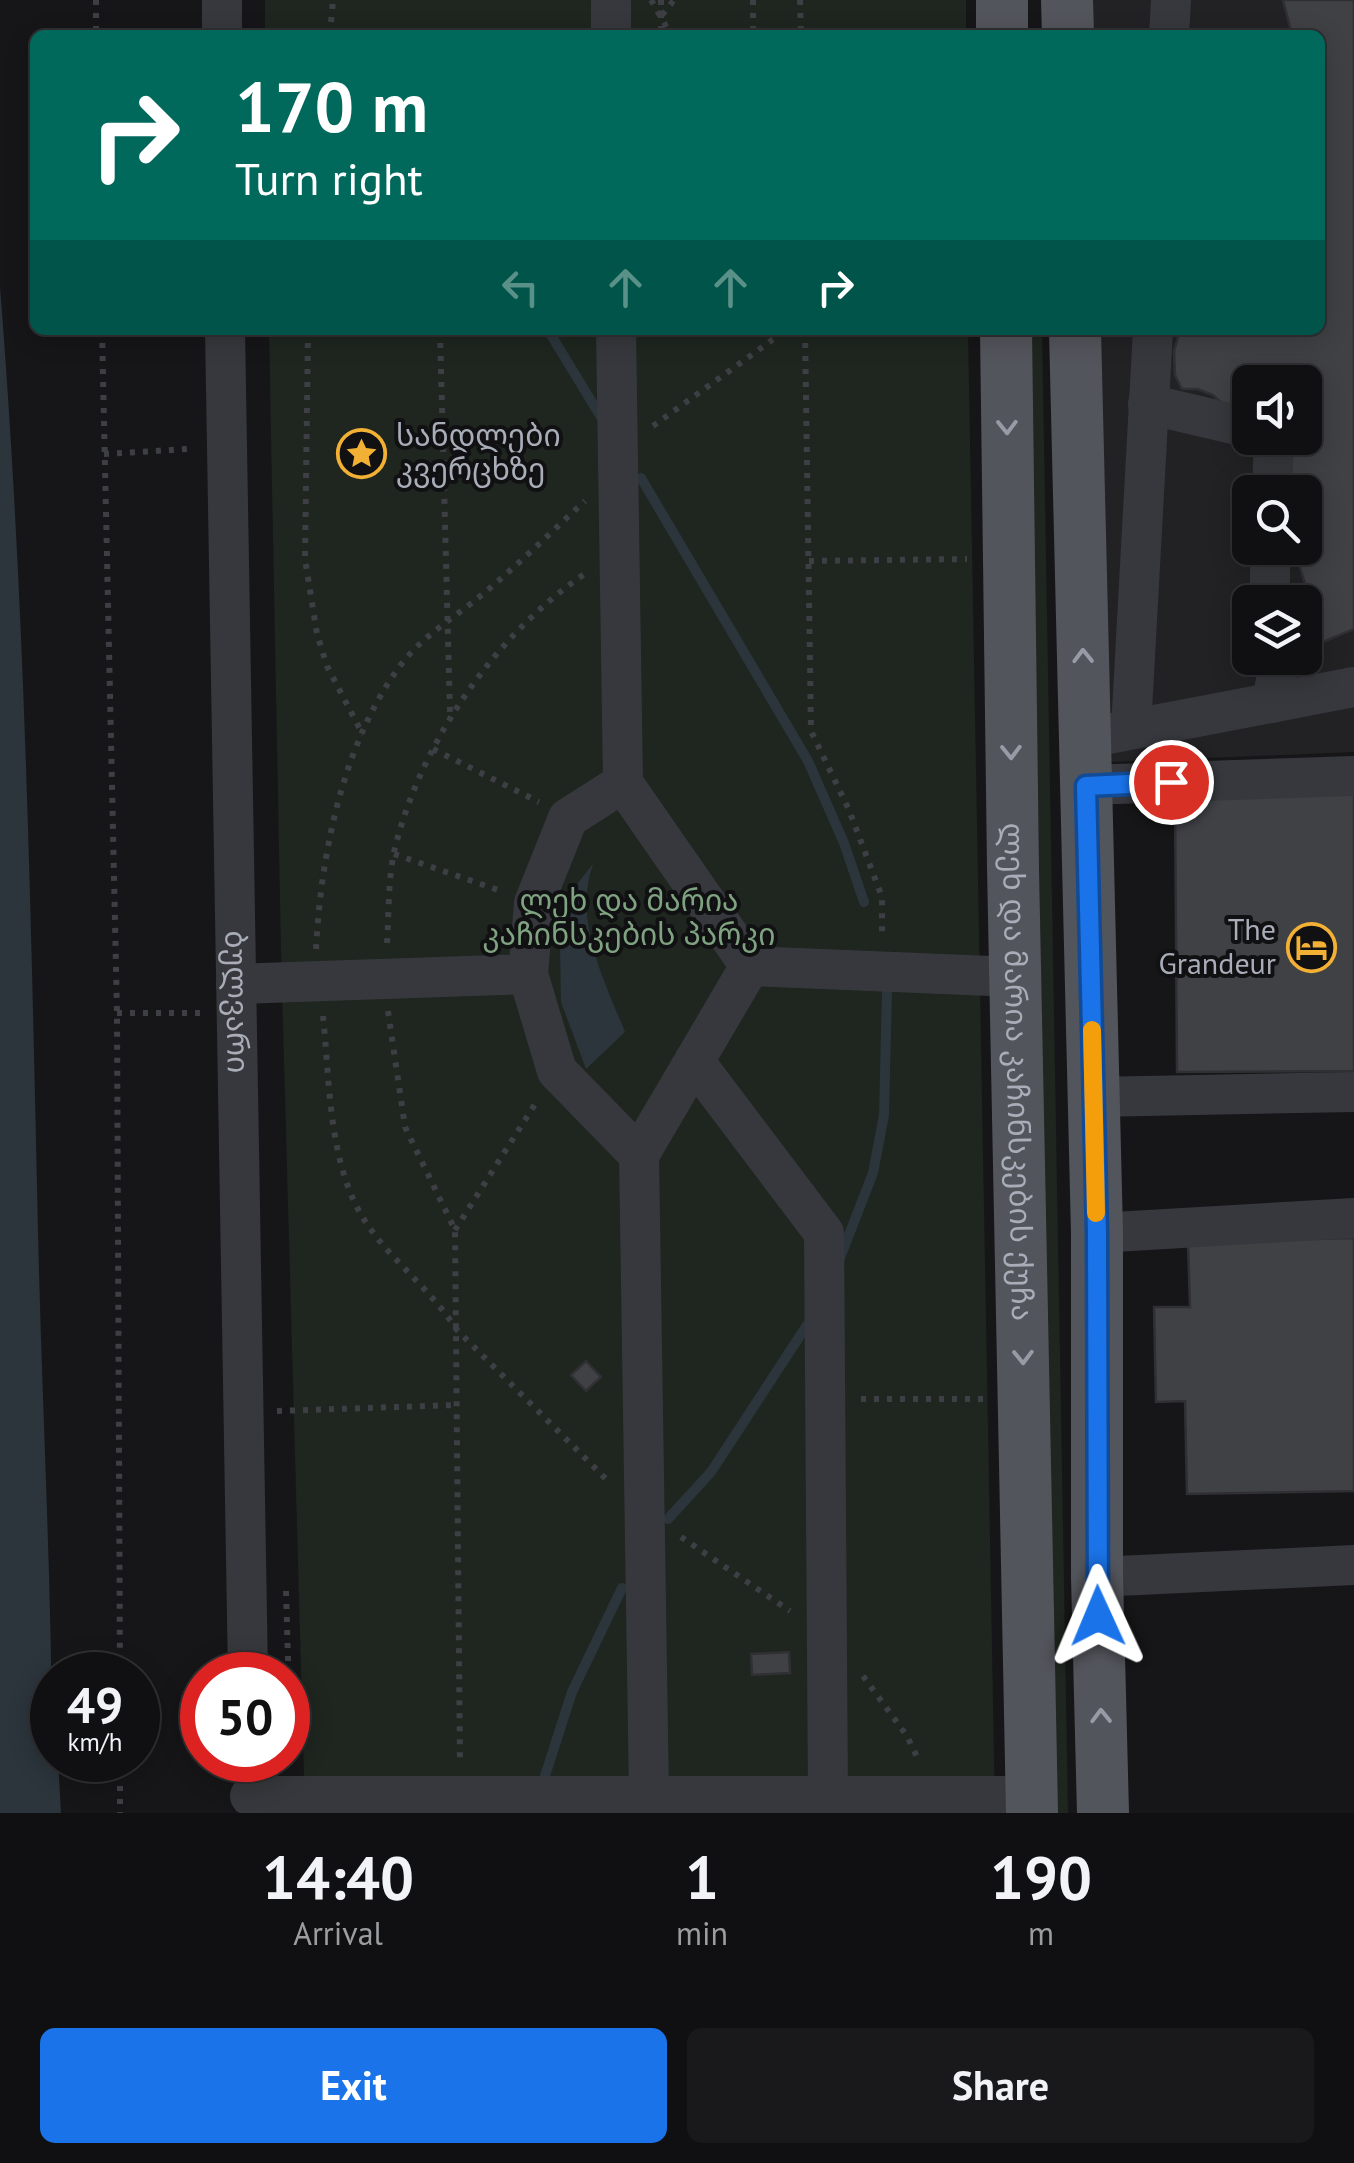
<!DOCTYPE html>
<meta charset="utf-8">
<style>
:root{--surface:#101012;--page:#19191b;--text:#f1f3f6;--muted:#9c9d9f;--line:#303032;--accent:#1a73e8}
body{margin:0;font-family:"PT Sans","Noto Sans Georgian",sans-serif;background:var(--page);color:var(--text);height:100vh;display:flex;flex-direction:column;font-size:38px;white-space:nowrap}
*{box-sizing:border-box;margin:0}
p{font-size:32px;color:var(--muted)}
.icon{flex:none;width:55px;height:55px;fill:none;stroke:currentColor;stroke-width:2;stroke-linecap:round;stroke-linejoin:round}
.map{position:relative;height:1813px;overflow:hidden}
.drawer{display:flex;flex-direction:column;background:var(--surface);flex:1}
.drawer>*{flex:none}
.hud{position:absolute;left:30px;top:30px;width:1295px;height:305px;border-radius:15px;box-shadow:0 5px 25px #0003,0 0 0 2px var(--line);background:#00695c;color:#fff;overflow:hidden}
.controls{position:absolute;left:1232px;top:365px;display:grid;gap:20px}
.controls a{display:grid;place-items:center;width:90px;height:90px;border-radius:15px;background:var(--surface);box-shadow:0 5px 25px #0003,0 0 0 2px var(--line);font-size:50px}
.speed{position:absolute;left:30px;top:1652px;display:flex;gap:20px;font-size:50px;font-weight:700;text-align:center}
.speed>*{display:grid;place-content:center;width:130px;height:130px;border-radius:50%;background:var(--surface);box-shadow:0 5px 25px #0003,0 0 0 2px var(--line);line-height:1}
.speed small{font-size:25px;font-weight:400}
.speed .limit{border:15px solid #d22;background:#fff;color:#111}
.pin{position:absolute;display:grid;place-items:center;width:85px;height:85px;color:#fff;margin:-42px;border:5px solid #fff;border-radius:50%;box-shadow:0 2px 10px #0007}
.me{position:absolute;width:110px;margin:-55px;rotate:359deg;stroke-linejoin:round;filter:drop-shadow(0 0 8px #0008)}
.turn{display:flex;align-items:center;gap:35px;height:210px;padding:0 40px;font-size:45px}
.turn .icon{width:130px;height:130px;stroke-width:2.5}
.turn b{display:block;font-size:70px;line-height:85px}
.lanes{display:flex;align-items:center;height:95px;padding:0 40px;background:#0003;justify-content:center;gap:50px;direction:ltr}
.lanes .off{opacity:.35}
.eta{display:flex;justify-content:space-evenly;align-items:center;height:170px;text-align:center}
.eta b{font-size:60px;font-weight:700;line-height:70px}
.cta{display:flex;gap:20px;margin-top:auto;padding:20px 40px}
.cta a{flex:1;height:115px;border-radius:15px;background:var(--accent);color:#fff;font-size:40px;font-weight:700;line-height:115px;text-align:center}
.cta a+a{background:var(--page);color:var(--text)}
.map>svg:first-child{display:block}
.built{fill:#222225;fill-rule:evenodd}
.green{fill:#1e261f}
.water{fill:#2c353c}
.lines{fill:none;stroke-linecap:round;stroke-linejoin:round}
.stream{stroke:#2c353c;stroke-width:10}
.building{fill:#404145;stroke:#303034;stroke-width:2.5}
.path{stroke:#3d3f44;stroke-width:6;stroke-dasharray:5 8;stroke-linecap:butt}
.minor{stroke:#37383d;stroke-width:40}
.major{stroke:#53555c;stroke-width:52}
.oneway{stroke:#979ba6}
.route-casing{stroke:#114b97;stroke-width:25}
.route{stroke:#1a73e8;stroke-width:18}
.slow{stroke:#f59e0b;stroke-width:18}
.labels{text-anchor:middle;stroke-width:8;stroke-linejoin:round;paint-order:stroke}
.poi-label{font-size:30px;fill:#a8adb8;stroke:#111113;text-anchor:start}
.park-label{font-size:30px;fill:#7fa381;stroke:#111113}
.street-label{font-size:30px;fill:#a8adb8;stroke:#111113}
</style>
<div class="map">
<svg width="1354" height="1813" viewBox="0 0 1354 1813">
<rect width="100%" height="100%" fill="#161618"/>
<!-- built -->
<path class="built" d="M1089 0H1354V752L1111 762 1099 330H1320V35H1090ZM1250 382H1305V438H1250ZM1250 492H1305V548H1250ZM1250 602H1305V658H1250Z"/>
<!-- green -->
<path class="green" d="M265 0H966V35H265Z
M269 330H968L995 1813H305L281 952Z
M1030 330H1042L1068 1813H1055Z"/>
<!-- water -->
<path class="water" d="M0 287C25 601 31 917 38 1232 42 1408 52 1585 52 1760H58L61 1813H0Z
M593 864C573 921 604 979 625 1032L586 1069 561 1002 560 948 570 893Z"/>
<g class="lines">
<!-- stream -->
<path class="stream" d="M548 330 604 422
M641 478 808 761 844 843 864 902
M840 1258 873 1173 884 1115 887 991
M668 1519 711 1472 807 1325
M544 1779 572 1692 622 1588"/>
</g>
<!-- building -->
<path class="building" d="M1283 0H1354V629L1323 642 1294 548H1305V492H1288L1290 438H1305V382H1250V414L1225 406 1213 395 1198 389H1182L1175 375 1174 351 1180 330H1320V35H1292Z
M1354 791V1071L1177 1072 1175 794Z
M1354 1238V1491L1187 1494 1185 1401 1156 1402 1154 1307H1190L1188 1242Z
M586 1361 601 1377 586 1391 571 1375Z
M789 1652 790 1673 752 1675 751 1654Z"/>
<g class="lines">
<!-- path -->
<path class="path" d="M96 0V35
M651 0 671 35
M661 0V35
M753 0V35
M800 0 801 35
M662 15 674 0
M330 35 333 0
M102 330 117 1013 120 1675
M308 330 305 559 317 634 327 666 363 735
M440 330 450 714
M805 330 811 731 849 810 882 897V939
M653 426 786 330
M104 454 188 449V454
M809 561 967 559
M433 749 539 802
M394 854 501 891
M387 943C389 914 388 881 394 852 419 745 495 634 586 573
M316 949C321 854 343 740 403 662 425 634 457 616 484 593 519 564 551 532 585 501
M388 1011 405 1127 455 1230 460 1765
M117 1013H201
M323 1016C330 1082 328 1164 365 1221 391 1261 431 1289 456 1329L608 1481
M455 1230 537 1101
M861 1399H984
M277 1411 456 1405
M681 1537 790 1611
M286 1591 291 1763
M863 1676 907 1736 919 1761
M120 1760V1813"/>
<!-- minor -->
<g class="minor">
<path d="M222 0V35"/>
<path d="M611 0V35"/>
<path d="M1169 35 1171 0"/>
<path id="s1" d="M225 330 248 1675"/>
<path d="M1148 404 1250 428"/>
<path d="M1272 492 1274 438"/>
<path d="M1270 548V602"/>
<path d="M1272 703 1277 674 1276 658"/>
<path d="M1131 729 1153 330"/>
<path d="M1108 734 1354 687"/>
<path d="M623 783 750 966 1015 977"/>
<path d="M1086 785 1354 776"/>
<path d="M528 974 557 1071 639 1155"/>
<path d="M236 984 528 974 534 903 568 818 623 783 616 330"/>
<path d="M694 1061 824 1233 828 1796"/>
<path d="M1093 1097 1354 1092"/>
<path d="M1097 1233 1354 1218"/>
<path d="M1097 1577 1354 1565"/>
<path d="M250 1796H1032"/>
<path d="M649 1796 639 1155 750 966"/>
</g>
<!-- major -->
<g class="major">
<path d="M1002 0V35"/>
<path d="M1067 0 1068 35"/>
<path id="s2" d="M1006 330 1013 867 1032 1813"/>
<path d="M1075 330 1097 1233V1577L1103 1813"/>
</g>
</g>
<!-- one-way arrows -->
<defs><path id="oneway-chevron" d="M-2-3.5L2.5 0L-2 3.5" fill="none" stroke-width="1.6" stroke-linecap="round" stroke-linejoin="round" transform="scale(2.5)"/></defs>
<g class="oneway">
<use href="#oneway-chevron" transform="translate(1007 427) rotate(89)"/>
<use href="#oneway-chevron" transform="translate(1083 656) rotate(-91)"/>
<use href="#oneway-chevron" transform="translate(1011 752) rotate(89)"/>
<use href="#oneway-chevron" transform="translate(1023 1357) rotate(89)"/>
<use href="#oneway-chevron" transform="translate(1101 1716) rotate(-91)"/>
</g>
<g class="lines">
<defs>
<path id="route" d="M1098 1616 1097 1232 1086 786 1171 782"/>
</defs>
<!-- route casing -->
<use href="#route" class="route-casing"/>
<!-- route -->
<use href="#route" class="route"/>
<!-- slow -->
<path class="slow" d="M1092 1030 1096 1213"/>
</g>
<!-- icons -->
<defs>
<symbol id="sight-ring" viewBox="-11 -11 22 22"><circle r="9.5" fill="#111113" stroke="#f2b134" stroke-width="1.5"/><path d="M0-6L1.8-2.2L6-1.7L2.9 1.2L3.7 5.4L0 3.3L-3.7 5.4L-2.9 1.2L-6-1.7L-1.8-2.2Z" fill="#f2b134"/></symbol>
<symbol id="hotel-ring" viewBox="-11 -11 22 22"><circle r="9.5" fill="#111113" stroke="#f2b134" stroke-width="1.5"/><path d="M-6-4.5h1.5V1H6V5H4.5V3h-9V5H-6ZM-4 0a1.8 1.8 0 1 1 3.6 0ZM.5 0V-2.5h3Q6-2.5 6 0Z" fill="#f2b134"/></symbol>
</defs>
<g fill-rule="evenodd">
<use href="#sight-ring" x="334" y="426" width="55" height="55"/>
<use href="#hotel-ring" x="1284" y="920" width="55" height="55"/>
</g>
<g class="labels">
<!-- poi labels -->
<g class="poi-label">
<text x="396" y="446">სანდლები<tspan x="396" dy="34">კვერცხზე</tspan></text>
<text x="1276" y="940" text-anchor="end">The<tspan x="1276" dy="34">Grandeur</tspan></text>
</g>
<!-- park labels -->
<g class="park-label">
<text x="629" y="911">ლეხ და მარია<tspan x="629" dy="34">კაჩინსკების პარკი</tspan></text>
</g>
<!-- street labels -->
<g class="street-label">
<text dy="10" stroke="none"><textPath href="#s1" startOffset="672">ბულვარი</textPath></text>
<text dy="10" stroke="none"><textPath href="#s2" startOffset="742">ლეხ და მარია კაჩინსკების ქუჩა</textPath></text>
</g>
</g>
</svg>
<div class="controls">
<a><svg class="icon" aria-label="sound" viewBox="0 0 24 24"><path d="M4 9h4l5-4v14l-5-4H4zM17 9q2 3 0 6"/></svg></a>
<a><svg class="icon" aria-label="search" viewBox="0 0 24 24"><circle cx="10" cy="10" r="6"/><path d="M15 15l6 6"/></svg></a>
<a><svg class="icon" aria-label="layers" viewBox="0 0 24 24"><path d="M12 4l9 5-9 5-9-5zM3 14l9 5 9-5"/></svg></a>
</div>
<div class="speed"><div>49<small>km/h</small></div><div class="limit">50</div></div>
<div class="pin" style="left:1171px;top:782px;background:#d93025"><svg class="icon" aria-label="arrive" viewBox="0 0 24 24"><path d="M6 21V4h12l-3 4 3 4H6"/></svg></div>
<svg class="me" style="left:1098px;top:1616px" viewBox="-20 -20 40 40"><path d="M0-17L14 15 0 8-14 15z" fill="#1a73e8" stroke="#fff" stroke-width="4"/></svg>
<div class="hud">
<div class="turn"><svg class="icon" aria-label="right" viewBox="0 0 24 24"><path d="M7 20v-9h11M14 6l5 5-5 5"/></svg><div><b>170 m</b>Turn right</div></div>
<div class="lanes"><svg class="icon off" aria-label="left" viewBox="0 0 24 24"><path d="M17 20v-9H6M10 6l-5 5 5 5"/></svg><svg class="icon off" aria-label="ahead" viewBox="0 0 24 24"><path d="M12 20V5M6 11l6-6 6 6"/></svg><svg class="icon off" aria-label="ahead" viewBox="0 0 24 24"><path d="M12 20V5M6 11l6-6 6 6"/></svg><svg class="icon" aria-label="right" viewBox="0 0 24 24"><path d="M7 20v-9h11M14 6l5 5-5 5"/></svg></div>
</div>
</div>
<section class="drawer">
<div class="eta">
<div><b>14:40</b><p>Arrival</p></div>
<div><b>1</b><p>min</p></div>
<div><b>190</b><p>m</p></div>
</div>
<div class="cta"><a>Exit</a><a>Share</a></div>
</section>
